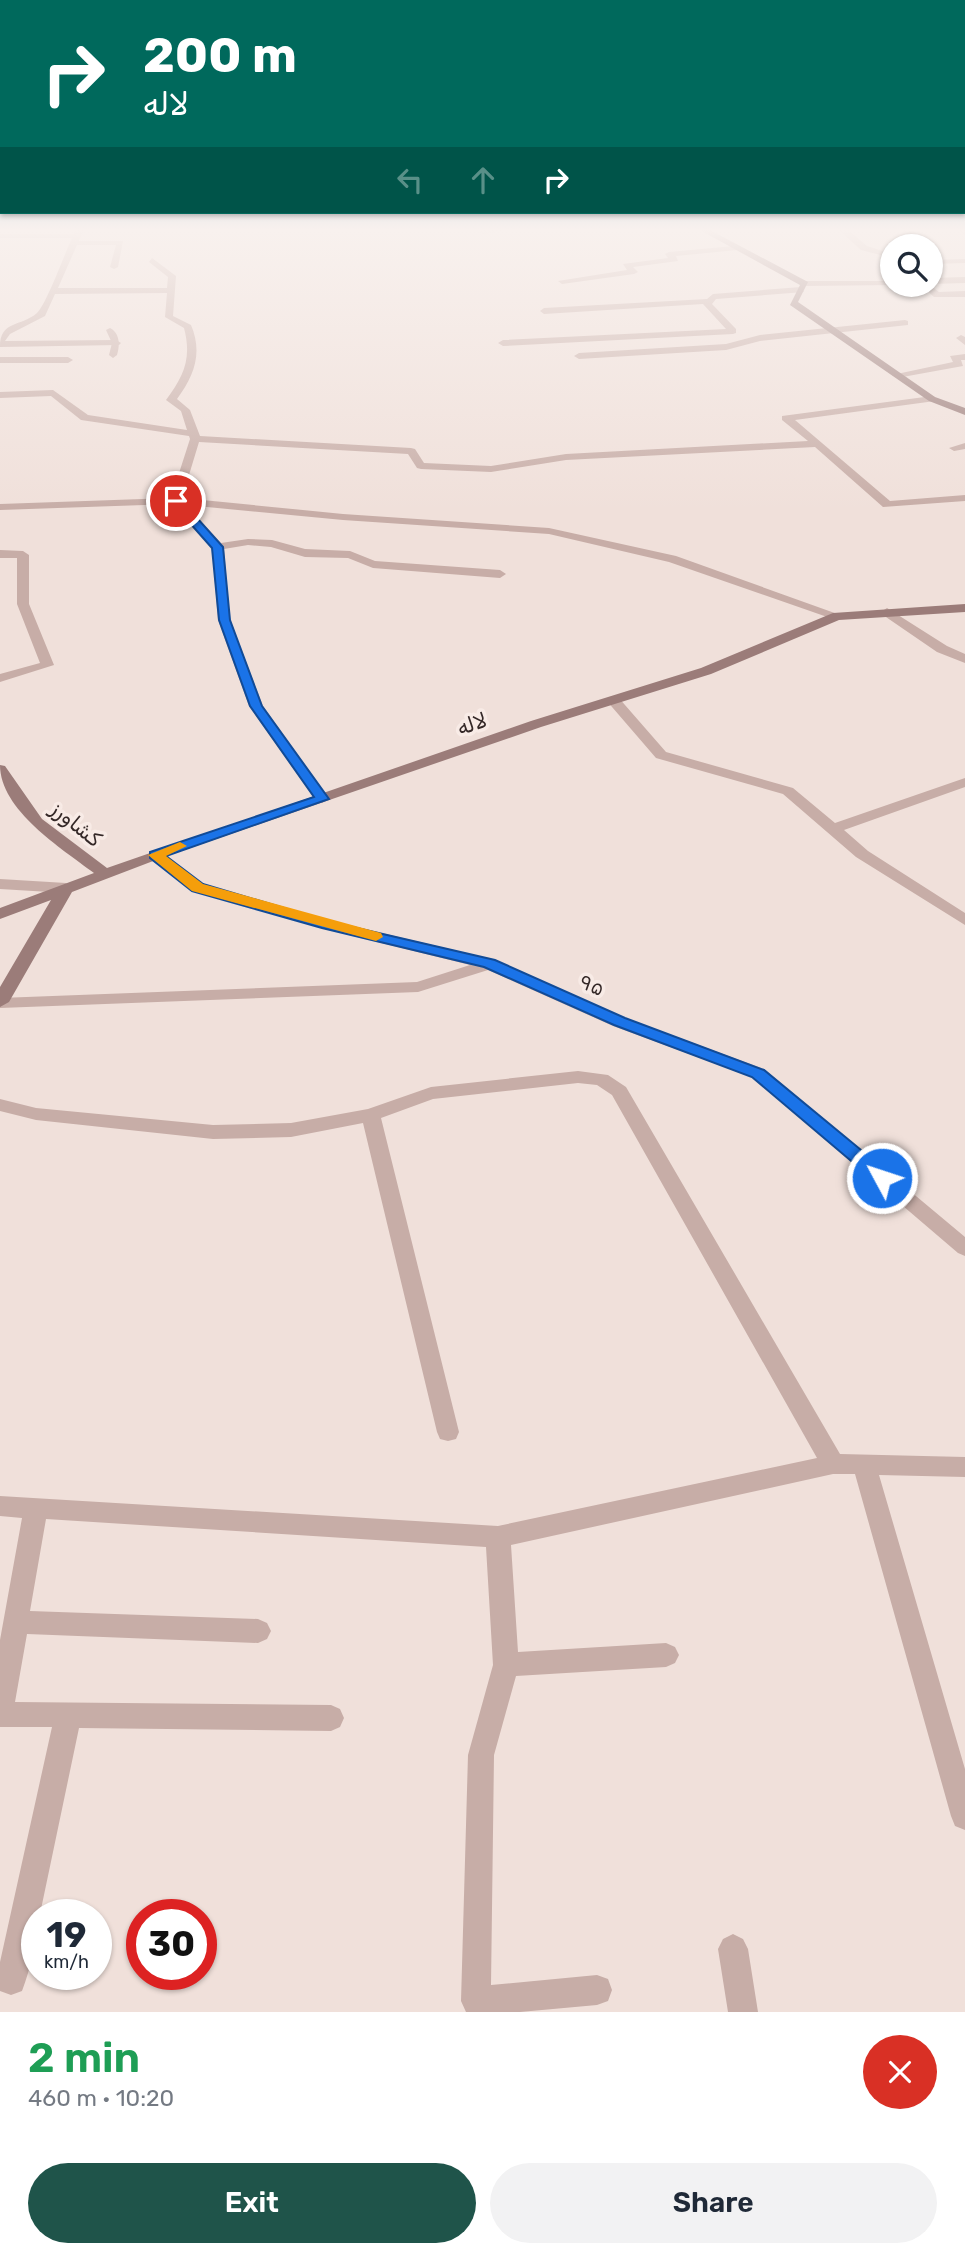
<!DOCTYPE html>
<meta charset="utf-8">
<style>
:root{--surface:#fff;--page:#f2f2f3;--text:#1f2937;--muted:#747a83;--accent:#1f544a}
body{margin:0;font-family:Rubik,"Noto Naskh Arabic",sans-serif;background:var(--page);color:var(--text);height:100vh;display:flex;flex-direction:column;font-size:26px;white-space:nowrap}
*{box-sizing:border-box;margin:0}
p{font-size:23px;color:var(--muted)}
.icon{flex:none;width:38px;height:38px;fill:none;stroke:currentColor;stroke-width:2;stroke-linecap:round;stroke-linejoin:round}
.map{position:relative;height:2012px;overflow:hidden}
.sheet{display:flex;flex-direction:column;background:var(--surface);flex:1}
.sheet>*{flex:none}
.guide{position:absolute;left:0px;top:0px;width:966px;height:214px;box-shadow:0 2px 5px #0004;background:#00695c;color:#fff;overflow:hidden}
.controls{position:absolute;left:880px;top:234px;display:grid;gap:14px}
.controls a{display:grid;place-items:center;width:63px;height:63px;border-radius:50%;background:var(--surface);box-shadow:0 2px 5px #0004;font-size:35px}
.speed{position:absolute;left:21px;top:1899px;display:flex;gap:14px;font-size:35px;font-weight:700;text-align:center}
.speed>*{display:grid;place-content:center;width:91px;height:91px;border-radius:50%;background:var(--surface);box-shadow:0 2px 5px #0004;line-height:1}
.speed small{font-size:18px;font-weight:400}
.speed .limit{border:10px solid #d22;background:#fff;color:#111}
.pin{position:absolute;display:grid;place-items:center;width:60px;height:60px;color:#fff;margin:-30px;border:4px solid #fff;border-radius:50%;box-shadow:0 2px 7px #0007}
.me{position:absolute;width:77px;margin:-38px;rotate:310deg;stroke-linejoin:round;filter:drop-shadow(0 0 5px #0008)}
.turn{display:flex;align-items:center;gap:24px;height:147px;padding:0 28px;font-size:32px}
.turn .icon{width:91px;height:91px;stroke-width:2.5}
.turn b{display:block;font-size:49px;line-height:60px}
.lanes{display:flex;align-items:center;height:66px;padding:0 28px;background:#0003;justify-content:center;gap:35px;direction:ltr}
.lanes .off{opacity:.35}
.round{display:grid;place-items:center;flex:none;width:74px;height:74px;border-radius:37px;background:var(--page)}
.headline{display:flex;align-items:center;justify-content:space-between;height:119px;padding:0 28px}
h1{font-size:42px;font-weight:600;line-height:52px;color:#1e9e55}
.cta{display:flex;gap:14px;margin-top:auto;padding:14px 28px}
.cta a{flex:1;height:80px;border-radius:42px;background:var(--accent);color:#fff;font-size:28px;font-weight:600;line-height:80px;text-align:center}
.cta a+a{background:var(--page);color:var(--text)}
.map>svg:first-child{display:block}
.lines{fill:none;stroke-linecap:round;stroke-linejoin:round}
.lane{fill:#c7ada7;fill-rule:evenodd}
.street{fill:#c7ada7;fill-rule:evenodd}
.secondary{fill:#9b7c79;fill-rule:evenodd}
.route{fill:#1a73e8;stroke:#114b97;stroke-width:2}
.slow{fill:#f59e0b}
.labels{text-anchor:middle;stroke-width:7;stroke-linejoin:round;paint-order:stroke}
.street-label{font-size:21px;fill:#342827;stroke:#f8ebe6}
</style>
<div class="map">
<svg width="965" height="2012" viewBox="0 0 965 2012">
<rect width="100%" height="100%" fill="#f0e0da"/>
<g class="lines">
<!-- lane -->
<path class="lane" d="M72 241H123L118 267 114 269 110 267 116 245H75Z
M110 328C120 333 120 345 117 355L113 358 109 355 112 343 106 330Z"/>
<!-- street -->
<path class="street" d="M76 229H84L58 288H167L168 277 149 262 152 258 176 276 173 316 191 325C203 353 194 376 177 399L190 410 200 436 411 448 415 449 424 463 491 466 566 454 808 441 782 420V416L932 396 935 397V401L795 420 890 501 965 495V501L883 507 815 447 566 460 491 472 421 469 417 468 408 454 199 442 182 498 343 514 549 528 676 556 843 616 841 619H833L669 562 549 534 343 520 186 505 221 543 248 539 272 540 305 549 350 551 375 561 500 570 506 574 500 578 373 568 348 558 305 557 271 547 248 545 224 549 230 620 263 706 329 799 322 803 317 802 249 706 218 620 212 548 173 504 0 510V504L171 498 190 439 189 436 81 420 51 396 0 398V392L53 390 88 415 187 430 181 411 166 400C184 376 192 358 184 328L165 317 167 293 55 294 45 316 10 334 5 341 116 340 121 343 119 345 0 347C0 320 21 327 37 313 46 305 65 253 72 238H0V234H74Z
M486 229H514L483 234 479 232Z
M838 229H847L867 246 892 254V258L861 250Z
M899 229H908L927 247H918Z
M956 229H965V235Z
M734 246 737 250 676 256 678 261 633 267 638 272 634 274 562 284 558 281 627 270 623 264 668 258 665 254 669 252Z
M965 259V263L931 264V260Z
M965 277V283L931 284V278Z
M805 281H892V285H895L802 286Z
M921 285H930L939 292 965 291V297H934Z
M801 287 804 292 716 299 712 304 736 329V333L733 334 503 346 498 343 503 340 726 329 703 304 544 314 540 311 544 308 707 299 713 294Z
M905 320 908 321V325L760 341 726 350 579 359 574 356 579 353 726 344 760 335Z
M961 335 965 337V345L956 338Z
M965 354V360H961L963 366 897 378 892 375 953 362 950 356Z
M0 357H68L73 360 68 363H0Z
M965 443V449L954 451 949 448Z
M0 550 23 551 29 555V604L54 665 0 682V674L40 663 17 604V558H0Z
M887 608 947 646 965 654V663L937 652 883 615 881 612Z
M613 696 618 697 666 752 793 788 835 823 965 778V787L844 830 868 851 965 913V925L856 857 783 794 656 758 606 700Z
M155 850 203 884 332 921 495 960 625 1018 764 1069 965 1237V1256L958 1253 752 1077 613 1026 488 970 418 992 0 1008V998L417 982 470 965 321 928 191 890 149 858 147 855Z
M0 879 66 883 74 888 66 893 0 889Z
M578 1071 608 1075 626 1087 840 1454 965 1457V1477L879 1475 965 1769V1830L955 1826 951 1816 855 1474H833L511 1545 518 1652 666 1643 675 1647 679 1655 675 1663 666 1667 516 1676 494 1755 491 1985 597 1975 608 1979 612 1990 608 2001 597 2005 520 2012H466L461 2001 468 1755 493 1665 486 1547 46 1519 30 1611 258 1619 267 1623 271 1631 267 1639 258 1643 27 1634 15 1702 331 1705 340 1709 344 1718 340 1727 331 1731 79 1728 40 1914H37C37 1939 31 1968 22 1991L11 1995 0 1991V1962L52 1727H0V1640L22 1518 0 1516V1496L498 1526 817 1458 612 1095 597 1085 578 1083 433 1099 381 1118 459 1432 456 1439 448 1441 440 1439 437 1432 363 1123 291 1137 213 1139 36 1120 0 1111V1099L36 1108 213 1125 291 1123 368 1109 431 1087Z
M733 1934 743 1939 748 1949 758 2012H728L718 1949 723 1939Z"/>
<!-- secondary -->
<path class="secondary" d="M698 229H708L808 282 798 302 935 397 965 408V415L929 401 790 305 800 285Z
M965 604V612L839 620 711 674 541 727 161 858 72 892 9 1002 0 1007V987L51 900 0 919V908L94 873C61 848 0 810 0 765L5 766 42 819 107 868 531 721 701 668 833 613Z"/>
</g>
<!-- sky -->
<linearGradient id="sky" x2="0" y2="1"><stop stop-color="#7cb1cc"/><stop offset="0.45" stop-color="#f8f1ee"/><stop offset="1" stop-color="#f8f1ee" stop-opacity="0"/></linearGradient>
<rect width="965" height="511" fill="url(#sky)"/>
<!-- route -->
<path class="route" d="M173 499H180L223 547 230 620 262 706 329 799 166 856 203 884 331 922 495 960 625 1018 764 1070 889 1173 891 1178 889 1182H876L752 1077 614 1025 484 967 322 928 192 891 150 858V852L314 797 250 706 219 620 212 548 173 504Z"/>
<!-- slow -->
<path class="slow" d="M180 842 187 846 166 856 203 884 381 933 383 937 376 941 192 891 148 855Z"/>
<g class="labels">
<!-- street labels -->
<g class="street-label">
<text transform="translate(472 724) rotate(-19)" y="7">لاله</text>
<text transform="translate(76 824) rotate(39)" y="7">کشاورز</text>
<text transform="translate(592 985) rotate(24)" y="7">۹۵</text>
</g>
</g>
</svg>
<div class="controls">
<a><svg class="icon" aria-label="search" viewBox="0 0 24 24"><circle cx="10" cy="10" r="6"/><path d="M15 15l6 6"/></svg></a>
</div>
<div class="speed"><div>19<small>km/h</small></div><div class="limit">30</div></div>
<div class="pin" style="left:176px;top:501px;background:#d93025"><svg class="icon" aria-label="arrive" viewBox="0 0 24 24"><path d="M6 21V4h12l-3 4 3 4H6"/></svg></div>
<svg class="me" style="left:882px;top:1178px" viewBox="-20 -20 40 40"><circle r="17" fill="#1a73e8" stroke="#fff" stroke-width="3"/><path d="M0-11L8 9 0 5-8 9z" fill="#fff"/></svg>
<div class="guide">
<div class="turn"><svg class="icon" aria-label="right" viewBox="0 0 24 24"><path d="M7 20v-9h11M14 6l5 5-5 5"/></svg><div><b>200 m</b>لاله</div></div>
<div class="lanes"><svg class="icon off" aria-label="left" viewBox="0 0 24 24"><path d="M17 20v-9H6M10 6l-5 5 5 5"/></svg><svg class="icon off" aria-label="ahead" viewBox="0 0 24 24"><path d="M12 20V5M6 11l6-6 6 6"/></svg><svg class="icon" aria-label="right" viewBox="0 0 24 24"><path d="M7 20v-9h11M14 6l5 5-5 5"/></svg></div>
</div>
</div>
<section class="sheet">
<div class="headline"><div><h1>2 min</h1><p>460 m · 10:20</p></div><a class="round" style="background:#d93025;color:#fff"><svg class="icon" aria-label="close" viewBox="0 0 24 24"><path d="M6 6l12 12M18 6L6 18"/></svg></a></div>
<div class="cta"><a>Exit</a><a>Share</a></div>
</section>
